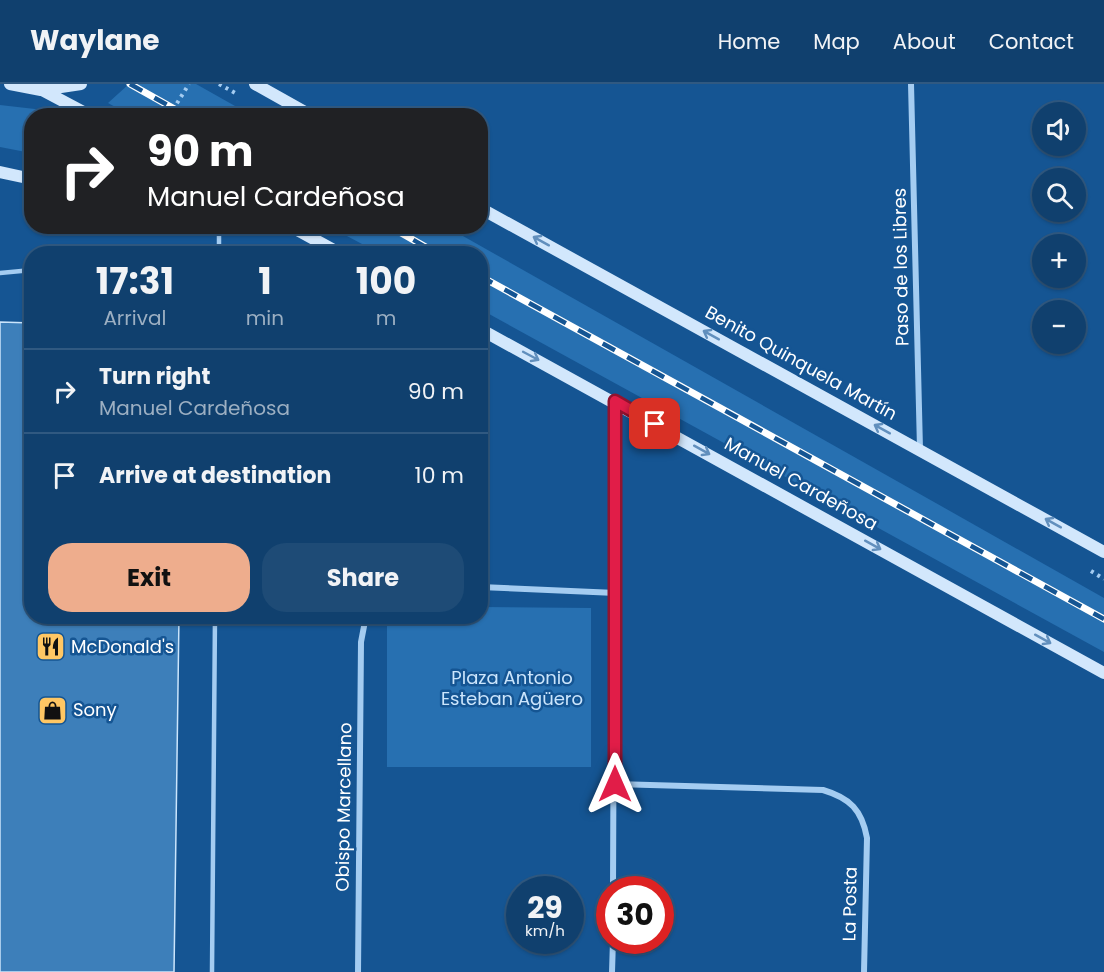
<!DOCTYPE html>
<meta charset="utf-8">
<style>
:root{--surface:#10406e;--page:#1e4b76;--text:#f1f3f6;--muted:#9cafc2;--line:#305981;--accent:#eead8d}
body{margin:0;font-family:Poppins,sans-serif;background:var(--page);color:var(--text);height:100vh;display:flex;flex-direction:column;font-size:22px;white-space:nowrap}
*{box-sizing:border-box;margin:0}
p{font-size:20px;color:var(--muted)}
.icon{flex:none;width:33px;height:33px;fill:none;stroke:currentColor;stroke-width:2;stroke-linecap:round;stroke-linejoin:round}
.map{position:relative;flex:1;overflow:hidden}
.drawer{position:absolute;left:24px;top:162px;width:464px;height:378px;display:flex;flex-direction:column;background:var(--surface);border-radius:24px;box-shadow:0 2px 4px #0004,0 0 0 2px var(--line)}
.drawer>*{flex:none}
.banner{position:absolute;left:24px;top:24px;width:464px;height:126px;border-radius:24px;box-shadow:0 2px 4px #0004,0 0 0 2px var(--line);background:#202124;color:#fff;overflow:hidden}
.controls{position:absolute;left:1032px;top:18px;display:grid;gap:12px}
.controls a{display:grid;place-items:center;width:54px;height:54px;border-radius:50%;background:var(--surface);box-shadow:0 2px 4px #0004,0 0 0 2px var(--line);font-size:30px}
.speed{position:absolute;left:506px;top:792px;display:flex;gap:12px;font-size:30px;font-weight:700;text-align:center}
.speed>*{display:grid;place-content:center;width:78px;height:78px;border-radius:50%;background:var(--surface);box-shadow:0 2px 4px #0004,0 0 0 2px var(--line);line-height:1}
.speed small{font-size:15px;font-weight:400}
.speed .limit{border:9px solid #d22;background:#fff;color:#111}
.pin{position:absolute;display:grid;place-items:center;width:51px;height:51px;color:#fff;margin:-26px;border-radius:12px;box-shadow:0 3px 9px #0006}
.me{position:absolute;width:66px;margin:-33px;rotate:0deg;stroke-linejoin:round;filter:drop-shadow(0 0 4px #0008)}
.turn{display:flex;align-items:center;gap:21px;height:126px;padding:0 24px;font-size:27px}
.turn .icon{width:78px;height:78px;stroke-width:2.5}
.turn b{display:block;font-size:42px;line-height:51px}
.eta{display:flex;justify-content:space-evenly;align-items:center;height:102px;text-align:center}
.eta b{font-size:36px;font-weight:700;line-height:42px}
.action{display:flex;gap:12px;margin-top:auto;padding:12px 24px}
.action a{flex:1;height:69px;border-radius:24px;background:var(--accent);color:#111;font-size:24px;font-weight:700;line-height:69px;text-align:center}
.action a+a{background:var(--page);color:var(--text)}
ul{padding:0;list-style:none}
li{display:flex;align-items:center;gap:18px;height:84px;padding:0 24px;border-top:2px solid var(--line)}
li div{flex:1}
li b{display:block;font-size:22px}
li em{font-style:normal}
header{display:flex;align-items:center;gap:36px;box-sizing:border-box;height:84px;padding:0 30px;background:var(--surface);border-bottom:2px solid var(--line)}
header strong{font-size:28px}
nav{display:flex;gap:33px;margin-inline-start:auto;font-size:21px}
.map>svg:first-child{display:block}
.green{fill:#2770b1}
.building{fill:#3d7fba;stroke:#cbe5fc;stroke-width:1.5}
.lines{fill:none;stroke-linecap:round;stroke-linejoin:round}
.path{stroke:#a4ccf1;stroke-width:4;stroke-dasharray:3 4.5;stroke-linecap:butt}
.lane{stroke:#a4ccf1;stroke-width:4.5}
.street{stroke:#a4ccf1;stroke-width:6}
.secondary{stroke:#d2e7fc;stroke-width:12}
.rail-casing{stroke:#fff;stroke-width:7}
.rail{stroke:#155593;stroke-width:4.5;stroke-dasharray:14;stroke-linecap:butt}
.oneway{stroke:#618fbd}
.route-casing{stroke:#92132f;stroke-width:15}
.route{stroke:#e11d48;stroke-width:10}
.labels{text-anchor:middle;stroke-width:5;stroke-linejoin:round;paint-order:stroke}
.street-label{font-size:18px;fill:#fff;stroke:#155593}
.poi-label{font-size:18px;fill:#fff;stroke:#155593;text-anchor:start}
.park-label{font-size:18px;fill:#cbe5fc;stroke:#155593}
</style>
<header>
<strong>Waylane</strong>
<nav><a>Home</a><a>Map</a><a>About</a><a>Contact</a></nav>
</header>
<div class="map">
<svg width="1104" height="888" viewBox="0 0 1104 888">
<rect width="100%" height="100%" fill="#155593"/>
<!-- green -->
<path class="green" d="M129 0H196L251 31H130L108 19Z
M0 21 61 28 67 31 32 32 31 69 0 63Z
M330 143H447L1104 514V568L480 225V170L379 169Z
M480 523 591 524V683H387V533L480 532Z"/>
<!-- building -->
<path class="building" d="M0 238 32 239V532H179L174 888H0Z"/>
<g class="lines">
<!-- path -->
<path class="path" d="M219 0 237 10
M169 32 189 0
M1091 487 1104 495"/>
<!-- lane -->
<path class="lane" d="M219 170V142
M0 189 32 186
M212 888 215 532"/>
<!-- street -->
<path class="street" d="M911 0 920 365
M480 503 616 509
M615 700 823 706C850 714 862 726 867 754L864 888
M613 806 615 320
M358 888 361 558 366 532
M612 888 613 856"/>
<!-- secondary -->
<path class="secondary" d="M10 0 41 6 81 0
M255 0 312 32
M42 6 91 32
M0 88 32 95
M480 124 1104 468
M290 142 341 170
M480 245 1104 589"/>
<defs>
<path id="rail" d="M130 0 187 32
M389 142 438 170
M480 192 1104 535"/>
</defs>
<!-- rail casing -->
<use href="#rail" class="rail-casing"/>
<!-- rail -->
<use href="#rail" class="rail"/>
</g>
<!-- one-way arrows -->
<defs><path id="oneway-shaft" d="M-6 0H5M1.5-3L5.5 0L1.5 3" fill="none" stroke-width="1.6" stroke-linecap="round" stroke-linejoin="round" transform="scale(1.5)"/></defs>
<g class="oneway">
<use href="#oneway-shaft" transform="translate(541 157) rotate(-151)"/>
<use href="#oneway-shaft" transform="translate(711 251) rotate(-151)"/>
<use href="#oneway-shaft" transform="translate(531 272) rotate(28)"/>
<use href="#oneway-shaft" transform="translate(882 345) rotate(-151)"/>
<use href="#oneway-shaft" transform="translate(702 366) rotate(29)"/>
<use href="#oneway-shaft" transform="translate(1053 439) rotate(-151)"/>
<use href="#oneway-shaft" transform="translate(873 461) rotate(29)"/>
<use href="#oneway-shaft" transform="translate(1043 555) rotate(29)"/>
</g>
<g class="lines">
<defs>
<path id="route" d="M615 700V317L655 340"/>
</defs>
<!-- route casing -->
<use href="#route" class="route-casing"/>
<!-- route -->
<use href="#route" class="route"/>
</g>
<!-- icons -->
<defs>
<symbol id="restaurant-square" viewBox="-11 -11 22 22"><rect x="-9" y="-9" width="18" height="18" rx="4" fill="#ffc764" stroke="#155593"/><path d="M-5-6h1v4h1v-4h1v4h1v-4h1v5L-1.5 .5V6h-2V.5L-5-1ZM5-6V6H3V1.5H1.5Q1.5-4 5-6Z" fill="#111"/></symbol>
<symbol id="shop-square" viewBox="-11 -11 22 22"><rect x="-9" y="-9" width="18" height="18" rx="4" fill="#ffc764" stroke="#155593"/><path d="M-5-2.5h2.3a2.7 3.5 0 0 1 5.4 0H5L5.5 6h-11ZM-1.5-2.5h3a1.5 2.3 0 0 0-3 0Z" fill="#111"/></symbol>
</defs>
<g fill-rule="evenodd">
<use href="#restaurant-square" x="34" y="546" width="33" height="33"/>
<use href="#shop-square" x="36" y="610" width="33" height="33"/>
</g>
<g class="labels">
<!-- street labels -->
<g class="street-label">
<text transform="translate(901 183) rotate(-91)" y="6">Paso de los Libres</text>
<text transform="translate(801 279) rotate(29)" y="6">Benito Quinquela Martín</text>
<text transform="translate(801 400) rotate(29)" y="6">Manuel Cardeñosa</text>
<text transform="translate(344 723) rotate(-89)" y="6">Obispo Marcellano</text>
<text transform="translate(850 820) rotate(-89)" y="6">La Posta</text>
</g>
<!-- poi labels -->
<g class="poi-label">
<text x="71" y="569">McDonald's</text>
<text x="73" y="632">Sony</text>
</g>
<!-- park labels -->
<g class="park-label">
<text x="512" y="600">Plaza Antonio<tspan x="512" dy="21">Esteban Agüero</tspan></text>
</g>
</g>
</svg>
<div class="controls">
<a><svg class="icon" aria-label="sound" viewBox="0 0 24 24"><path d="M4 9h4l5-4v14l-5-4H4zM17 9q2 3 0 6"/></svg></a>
<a><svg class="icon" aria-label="search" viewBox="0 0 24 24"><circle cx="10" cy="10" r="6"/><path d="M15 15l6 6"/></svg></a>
<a>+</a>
<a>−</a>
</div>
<div class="speed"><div>29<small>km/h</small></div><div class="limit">30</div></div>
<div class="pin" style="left:655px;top:340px;background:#d93025"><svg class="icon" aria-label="arrive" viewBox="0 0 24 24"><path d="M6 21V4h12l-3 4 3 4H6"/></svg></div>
<svg class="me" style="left:615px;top:700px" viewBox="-20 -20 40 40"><path d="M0-17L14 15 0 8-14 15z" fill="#e11d48" stroke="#fff" stroke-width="4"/></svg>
<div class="banner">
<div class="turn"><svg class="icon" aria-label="right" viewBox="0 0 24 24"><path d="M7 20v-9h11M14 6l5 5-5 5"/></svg><div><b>90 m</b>Manuel Cardeñosa</div></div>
</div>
<section class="drawer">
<div class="eta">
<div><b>17:31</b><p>Arrival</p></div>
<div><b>1</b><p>min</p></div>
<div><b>100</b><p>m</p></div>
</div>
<ul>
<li><svg class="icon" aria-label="right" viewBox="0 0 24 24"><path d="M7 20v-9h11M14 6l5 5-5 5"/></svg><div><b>Turn right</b><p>Manuel Cardeñosa</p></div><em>90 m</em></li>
<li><svg class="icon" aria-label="arrive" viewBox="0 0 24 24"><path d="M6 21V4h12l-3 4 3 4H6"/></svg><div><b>Arrive at destination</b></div><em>10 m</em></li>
</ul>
<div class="action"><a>Exit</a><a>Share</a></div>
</section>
</div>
